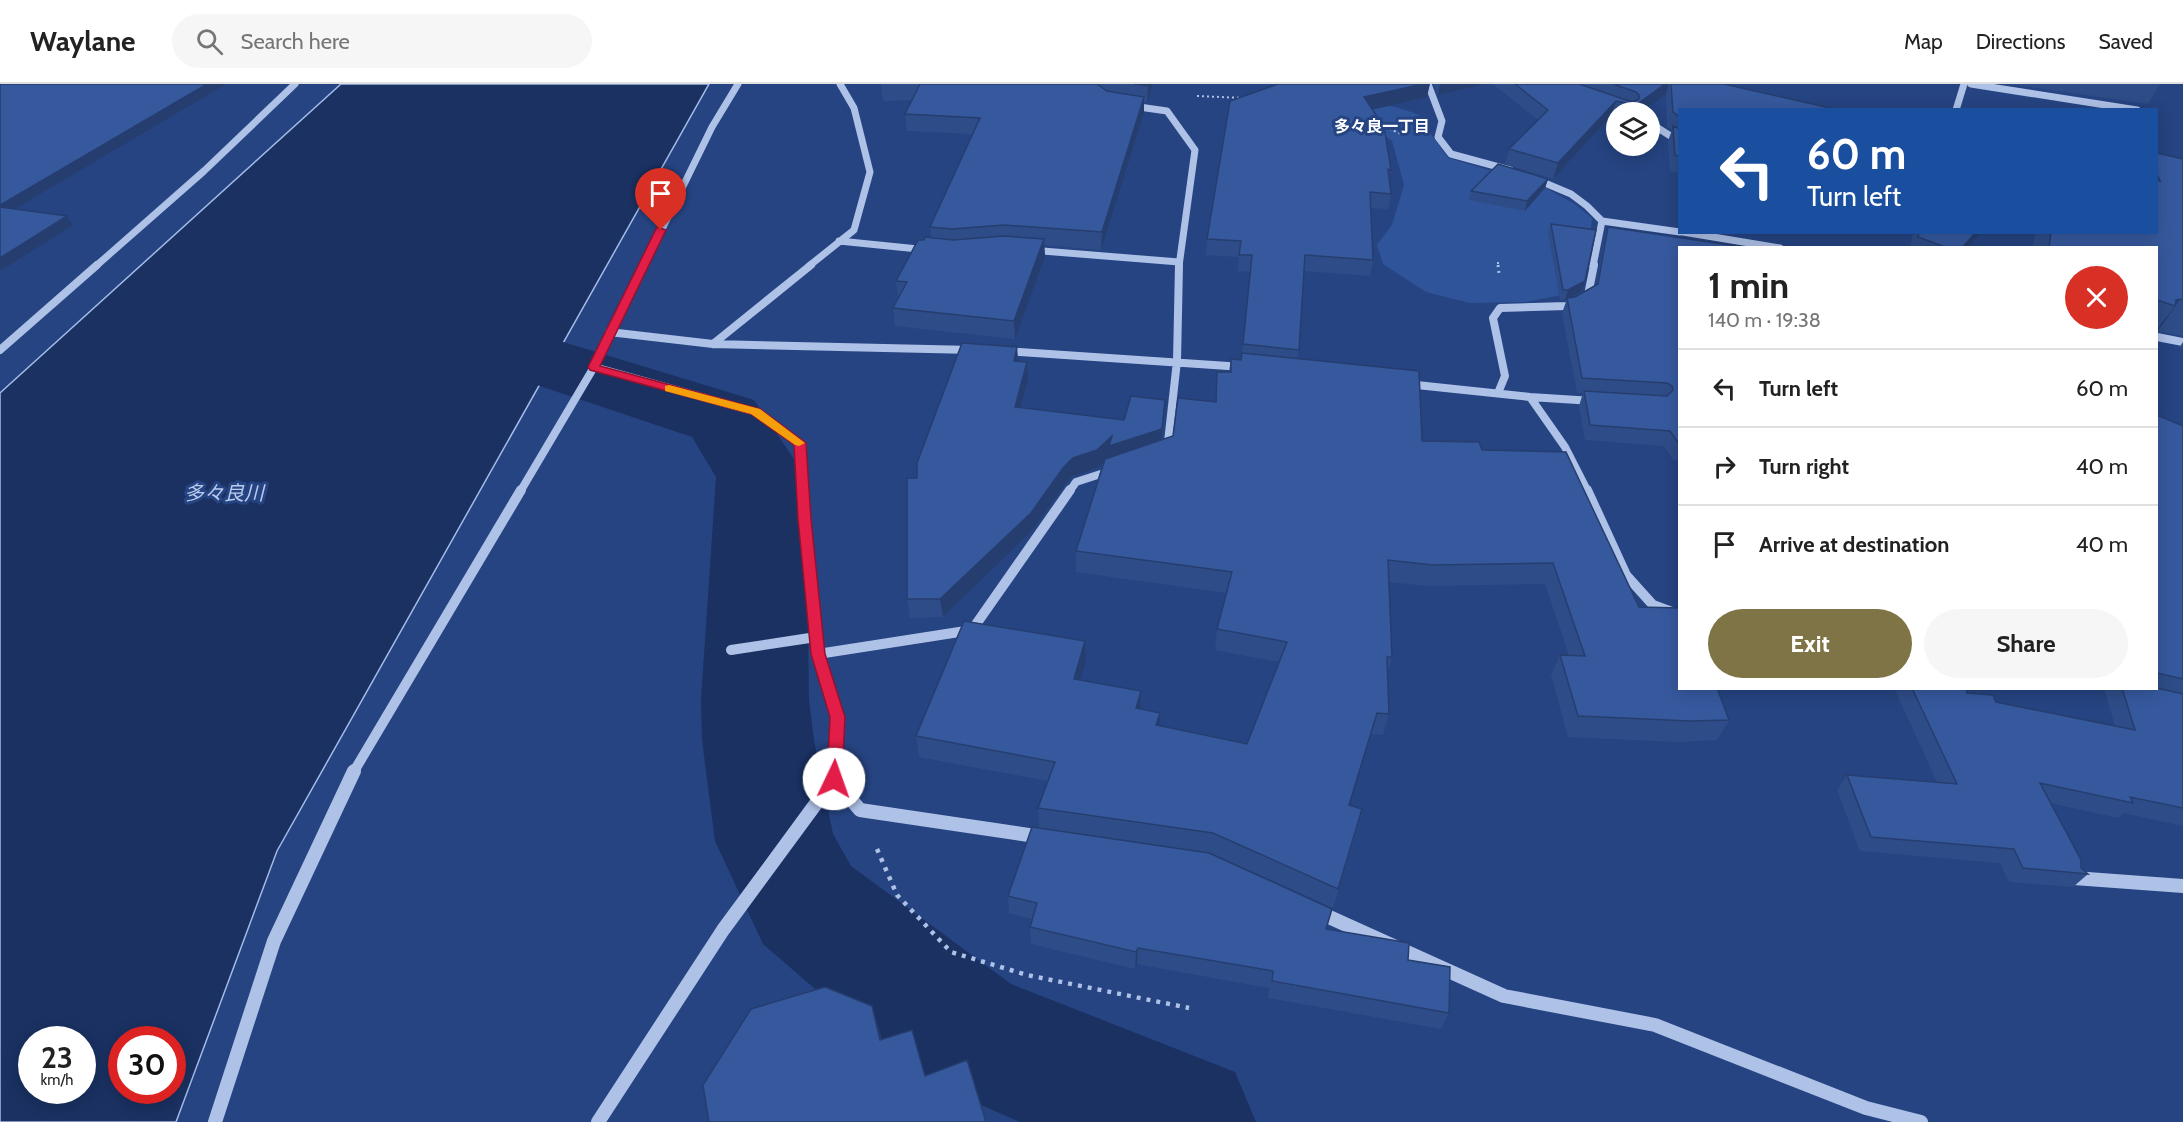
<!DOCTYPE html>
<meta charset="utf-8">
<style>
:root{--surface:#fff;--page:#f6f6f6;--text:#222;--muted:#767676;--line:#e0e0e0;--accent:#7f7446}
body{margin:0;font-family:Cabin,"Noto Sans JP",sans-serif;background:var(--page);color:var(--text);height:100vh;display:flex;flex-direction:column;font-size:22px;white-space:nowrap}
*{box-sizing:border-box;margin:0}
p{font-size:20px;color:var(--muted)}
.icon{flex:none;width:33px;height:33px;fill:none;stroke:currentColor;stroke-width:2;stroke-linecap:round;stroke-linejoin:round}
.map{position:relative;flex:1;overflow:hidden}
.panel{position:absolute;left:1678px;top:162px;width:480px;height:444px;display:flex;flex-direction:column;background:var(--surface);border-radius:0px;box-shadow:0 3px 15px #0003}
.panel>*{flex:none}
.top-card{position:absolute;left:1678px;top:24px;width:480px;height:126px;border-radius:0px;box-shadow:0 3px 15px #0003;background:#1a4fa0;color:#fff;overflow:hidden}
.fabs{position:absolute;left:1606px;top:18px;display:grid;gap:12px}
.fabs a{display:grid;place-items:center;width:54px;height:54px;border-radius:50%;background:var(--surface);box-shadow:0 3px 15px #0003;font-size:30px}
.speed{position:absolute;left:18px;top:942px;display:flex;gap:12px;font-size:30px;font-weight:700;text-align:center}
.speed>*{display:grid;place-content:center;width:78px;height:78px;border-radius:50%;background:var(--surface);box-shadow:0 3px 15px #0003;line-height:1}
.speed small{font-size:15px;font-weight:400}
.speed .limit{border:9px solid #d22;background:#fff;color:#111}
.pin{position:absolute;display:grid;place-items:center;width:51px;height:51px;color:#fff;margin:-62px -26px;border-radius:50% 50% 50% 0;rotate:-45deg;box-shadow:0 0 6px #0007}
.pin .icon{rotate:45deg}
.me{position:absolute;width:66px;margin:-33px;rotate:3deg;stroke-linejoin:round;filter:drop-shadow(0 0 4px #0008)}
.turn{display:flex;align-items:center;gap:21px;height:126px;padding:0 30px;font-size:27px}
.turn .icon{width:78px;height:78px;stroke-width:2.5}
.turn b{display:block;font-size:42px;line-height:51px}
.round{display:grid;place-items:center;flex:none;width:63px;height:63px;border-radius:32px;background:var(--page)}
.head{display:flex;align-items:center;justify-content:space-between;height:102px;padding:0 30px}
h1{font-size:36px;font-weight:700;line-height:45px}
.cta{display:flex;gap:12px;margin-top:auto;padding:12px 30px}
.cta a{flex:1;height:69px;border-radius:36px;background:var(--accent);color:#fff;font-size:24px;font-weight:700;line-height:69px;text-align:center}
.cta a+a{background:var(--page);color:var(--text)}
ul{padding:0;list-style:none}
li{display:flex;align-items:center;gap:18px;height:78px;padding:0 30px;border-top:2px solid var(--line)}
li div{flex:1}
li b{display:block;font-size:22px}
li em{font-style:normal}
header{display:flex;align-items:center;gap:36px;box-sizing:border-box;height:84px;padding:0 30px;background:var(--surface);border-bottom:2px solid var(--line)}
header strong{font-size:28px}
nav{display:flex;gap:33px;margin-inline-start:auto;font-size:21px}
.search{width:420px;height:54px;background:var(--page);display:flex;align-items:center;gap:15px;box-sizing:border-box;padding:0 21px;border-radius:33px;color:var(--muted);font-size:22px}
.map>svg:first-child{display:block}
.green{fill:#305499}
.water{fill:#1a3162;stroke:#a2bbe7;stroke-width:1.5;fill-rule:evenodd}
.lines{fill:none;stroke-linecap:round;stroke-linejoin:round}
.river{fill:#1a3162;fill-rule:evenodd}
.path-far2{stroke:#aec1e7;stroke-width:2;stroke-dasharray:2 3;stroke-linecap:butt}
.path-far1{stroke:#aec1e7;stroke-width:3;stroke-dasharray:2 4;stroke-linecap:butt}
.path{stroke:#aec1e7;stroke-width:4.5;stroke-dasharray:4 6;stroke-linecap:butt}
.minor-far3{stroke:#aec1e7;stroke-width:7}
.minor-far2{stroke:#aec1e7;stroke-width:8}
.minor-far1{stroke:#aec1e7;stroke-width:10}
.minor{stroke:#aec1e7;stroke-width:14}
.wall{fill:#2e4d88}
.shaded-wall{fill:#263e6f}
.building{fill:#36599e;stroke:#263e6f;stroke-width:1.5}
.route{fill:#e11d48;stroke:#92132f;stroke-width:1.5}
.slow{fill:#f59e0b}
.labels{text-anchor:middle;stroke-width:6;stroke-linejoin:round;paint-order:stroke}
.far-neighbourhood-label{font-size:16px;font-weight:bold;fill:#fff;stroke:#264482}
.water-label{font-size:20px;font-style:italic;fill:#b9ccee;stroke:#264482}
</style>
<header>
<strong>Waylane</strong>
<div class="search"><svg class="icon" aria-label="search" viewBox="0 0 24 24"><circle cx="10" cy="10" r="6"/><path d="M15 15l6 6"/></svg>Search here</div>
<nav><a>Map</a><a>Directions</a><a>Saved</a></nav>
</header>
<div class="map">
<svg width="2183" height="1038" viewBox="0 0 2183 1038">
<rect width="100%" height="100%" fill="#264482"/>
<!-- green -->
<path class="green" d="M1338 16C1371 18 1400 21 1430 36V49L1448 74 1540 101 1573 119 1592 134 1587 172 1576 205 1557 212 1526 218 1470 219 1426 208 1383 180 1377 161 1392 141 1404 101 1392 57Z"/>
<!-- water -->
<path class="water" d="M341 0H709L277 767 176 1038H0V309ZM32 956H82V1006H32ZM122 956H172V1006H122Z"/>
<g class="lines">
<!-- river -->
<path class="river" d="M415 235 537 250 754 316 806 393 809 616 814 656 833 750 851 782 1011 900 1235 988 1256 1038H1020L917 993 763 860 715 757 702 656 701 616 716 393 692 353 525 297 415 283 387 276 375 259 387 242Z"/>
<!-- path-far2 -->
<path class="path-far2" d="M1197 12 1243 14
M1380 41 1404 51
M1498 178V182"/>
<!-- path-far1 -->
<path class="path-far1" d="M1498 181 1499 190"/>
<!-- path -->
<path class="path" d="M877 765 897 811 951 868 1027 891 1189 924"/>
<!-- minor-far3 -->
<path class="minor-far3" d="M1428 0 1442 37 1438 53 1451 70 1510 86
M1971 0 2137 26
M1132 22 1167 27 1195 66 1179 182
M1956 26 1964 0
M1650 39 1680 58
M1533 94 1571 110 1587 122 1602 137 1680 148
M1683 148 1780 164
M839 157 928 166
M1030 166 1179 178
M96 182 204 87 295 0
M644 182 712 43 738 0
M809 182 854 146 870 88 854 24 840 0
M1593 182 1602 137"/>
<!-- minor-far2 -->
<path class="minor-far2" d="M609 248 713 260 973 266
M2157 253 2183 258
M713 260 811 181
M0 266 97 181
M1004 267 1243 283
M594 283 756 328 800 359 803 408
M1407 300 1530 313 1565 363 1588 408
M1498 309 1505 292 1493 234 1500 224 1567 222 1588 211 1594 181
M1530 313 1593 317
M1167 367 1177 277 1179 181
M520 408 594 283 644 181
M1069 408 1076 398 1113 386"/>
<!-- minor-far1 -->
<path class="minor-far1" d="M803 406 818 570 837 633 834 689
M1587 406 1626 491 1653 521 1680 531
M731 566 816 553
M818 570 972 546 1070 406
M353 689 521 406"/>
<!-- minor -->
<path class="minor" d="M834 695 860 726 1042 753
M2074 794 2183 802
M1318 828 1504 912 1655 941 1866 1024 1921 1038
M215 1038 274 857 354 687
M598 1038 723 846 834 695V687"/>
</g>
<!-- wall -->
<path class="wall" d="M881 0H1153L1147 18H1144V29L1101 166 1044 161 1045 173 1015 255 895 242 893 224 898 214 896 197 924 156 931 154 930 143 972 50 907 47 905 30 912 16 883 17Z
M1434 0H1485L1438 11Z
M1493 0H1724L1680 26V90L1670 87 1668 57 1672 46 1667 43 1666 10 1642 28H1617V33L1611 32 1553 95 1505 80 1509 65 1538 36Z
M2010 0H2160L2148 20Z
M1427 13 1372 26 1391 86 1389 94 1391 110 1388 125 1370 124 1373 176 1370 192 1304 187 1298 275 1422 357 1482 366 1639 523 1729 636 1717 656 1678 658 1568 653 1551 591 1560 571H1569L1545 500 1428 502 1389 498 1392 573 1388 588 1389 630 1383 651 1371 650 1350 721 1357 745 1333 824 1211 769 1039 744 1038 724 1048 697 919 673 916 652 1085 557 1086 578 1080 596 1141 607 1140 625 1159 641 1247 660 1279 578 1215 566 1217 545 1226 509 1076 488V467L1103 378 1097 384 1073 392 1064 402 1032 447 943 533 910 534 907 515 917 394 1017 263 1018 277 1027 278 1028 296 1021 323 1124 336 1164 333 1162 355 1173 352 1215 318 1217 288H1229L1231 275 1241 276 1251 188 1238 187 1239 173 1206 171 1207 155 1230 17Z
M2157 69 2183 75V252L2157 247V164H2033L2035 148H2157Z
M1548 95 1545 104 1525 127 1469 116 1471 107Z
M1551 140 1582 207 1568 214 1575 213 1596 202 1604 157 1608 143 1680 164V376H1673L1664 362 1585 356 1579 322 1583 309H1577L1562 229 1567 215 1560 216 1548 149Z
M1910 148H1981L1968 164H1910L1913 149Z
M2183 258V265L2179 264Z
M2157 331 2183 342V742L2123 729 2118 734 2050 719 2081 784 2088 790 2073 803 2009 798 2000 779 1860 767 1837 706 1847 691 1937 698 1894 604H1966L1967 609 1996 618 2115 642 2104 604H2157Z
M1008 812 1327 845 1408 876 1449 929 1441 945 1268 914 1269 904 1137 880 1135 885 1031 860 1030 843 1032 835 1009 829Z"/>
<!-- shaded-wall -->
<path class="shaded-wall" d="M207 0H226L3 132 0 127V121Z
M1148 0H1153L1147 18 1148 2Z
M1423 0H1430L1427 13 1362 28 1364 13Z
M1440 0H1485L1438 11Z
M1665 0H1669L1666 10 1642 28H1634L1636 21Z
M1144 13V29L1101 166 1102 148Z
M1616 17 1611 32 1553 95 1558 79Z
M1548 95 1545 104 1525 127 1527 117Z
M67 132 73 141 0 187V174Z
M1976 148H1981L1968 164H1962Z
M1044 155 1045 173 1015 255 1014 237Z
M1585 197 1582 207 1565 216 1568 206Z
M2181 214 2158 247H2157V245L2175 222 2176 216Z
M1017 263 1018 281 1014 277Z
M1027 278 1028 296 1016 341 1015 323Z
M1165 316 1161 363 1109 373 1097 384 1073 392 1064 402 1032 447 943 533 940 515 1063 384 1073 374 1112 352Z
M1085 557 1086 578 1074 615V595Z
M1141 607 1140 628 1136 624Z
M1160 629 1159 650 1156 641Z
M1377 629 1371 650 1344 741 1349 721Z
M1138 864 1137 880 1135 885 1136 868Z
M872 922 881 952 889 985 880 956Z"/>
<!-- building -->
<path class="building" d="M0 0H207L0 121Z
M920 0H1097L1107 7 1144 13 1102 148 1004 141 952 145 930 143 980 34 905 30Z
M1134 0H1148V2Z
M1278 0H1423L1364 13 1384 43 1391 86 1388 85 1391 110 1370 108 1373 176 1305 171 1299 266 1243 260 1252 171H1239L1241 157 1207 155 1230 17Z
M1515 0H1579L1632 18 1639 15V11L1636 8 1613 0H1665L1636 21 1616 17 1558 79 1509 65 1548 26Z
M1671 0H1724L1839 26H1680V33L1673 28Z
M1673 42 1680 45V73L1675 71Z
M2157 69 2183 75V215L2176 216 2175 222 2157 216V164H2049L2051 148H2157V96L2160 97 2157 90Z
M1498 80 1548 95 1527 117 1471 107Z
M0 123 67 132 0 174Z
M1551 140 1596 146 1585 197 1568 206H1563Z
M1608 143 1750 164H1680V361L1670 347 1590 341 1584 307 1667 312 1673 306 1672 302 1667 299 1582 294 1567 214 1575 213 1598 200Z
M1919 148H1976L1962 164H1948L1918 153Z
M1004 152 1044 155 1014 237 893 224 907 198 896 197 918 156H924L925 153 953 156Z
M962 259 1017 263 1014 277 1027 278 1015 323 1124 336 1131 312 1165 316 1162 345 1109 362 1112 352 1097 366 1073 374 1063 384 1031 429 940 515H907V394H917V379Z
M1242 269 1419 287 1422 357 1479 358 1482 366 1566 368 1639 523 1680 524V604H1717L1729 636 1690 637 1578 632 1560 571 1585 572 1553 479 1433 481 1388 476 1392 573H1387L1389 630 1377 629 1349 721 1362 725 1338 805 1213 749 1038 724 1055 678 916 652 964 537 1085 557 1074 595 1141 607 1136 624 1160 629 1156 641 1247 660 1287 558 1217 545 1232 488 1076 467 1105 375 1173 352 1178 314 1216 318 1217 288H1231V275L1241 276Z
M2157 331 2183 342V595L2157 589Z
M1912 604H1966L1967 609 1993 611 1996 618 2135 646 2122 604H2157L2183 610V724L2130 713 2133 719 2040 699 2081 776V784L2088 790 2023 784 2014 765 1871 753 1847 691 1957 700Z
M1032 743 1209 769 1332 825 1326 845 1409 859 1408 876 1450 883 1449 929 1272 897 1273 887 1138 864 1136 868 1030 843 1037 819 1008 812Z
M825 903 872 922 880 956 912 946 925 992 967 976 986 1038H709L703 1001 751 925Z"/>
<!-- route -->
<path class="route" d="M657 143 666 146 600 282 760 325 806 359 811 435 825 570 845 633 842 695 840 699 834 701 829 699 827 695 830 633 811 570 798 435 794 361 751 330 590 286 588 283Z"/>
<!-- slow -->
<path class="slow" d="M669 301 760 325 805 359 799 362 795 361 751 330 665 307V302Z"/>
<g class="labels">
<!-- far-neighbourhood labels -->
<g class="far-neighbourhood-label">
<text x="1382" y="48">多々良一丁目</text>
</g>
<!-- water labels -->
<g class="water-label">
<text x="224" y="416">多々良川</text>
</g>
</g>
</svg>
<div class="fabs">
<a><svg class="icon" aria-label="layers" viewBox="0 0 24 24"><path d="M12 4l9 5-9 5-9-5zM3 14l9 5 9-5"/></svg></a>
</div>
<div class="speed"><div>23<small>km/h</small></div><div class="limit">30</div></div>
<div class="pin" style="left:661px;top:146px;background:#d93025"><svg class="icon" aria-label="arrive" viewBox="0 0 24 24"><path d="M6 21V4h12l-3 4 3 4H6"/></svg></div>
<svg class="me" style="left:834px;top:695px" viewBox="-20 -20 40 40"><circle r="19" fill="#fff"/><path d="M0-13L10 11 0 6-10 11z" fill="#e11d48"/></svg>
<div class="top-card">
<div class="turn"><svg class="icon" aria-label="left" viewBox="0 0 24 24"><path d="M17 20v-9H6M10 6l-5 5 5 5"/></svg><div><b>60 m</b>Turn left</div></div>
</div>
<section class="panel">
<div class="head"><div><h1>1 min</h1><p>140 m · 19:38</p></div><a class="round" style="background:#d93025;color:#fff"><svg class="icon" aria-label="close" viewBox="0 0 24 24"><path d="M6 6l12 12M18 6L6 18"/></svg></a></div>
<ul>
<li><svg class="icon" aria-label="left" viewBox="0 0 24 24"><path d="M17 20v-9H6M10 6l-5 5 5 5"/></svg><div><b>Turn left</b></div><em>60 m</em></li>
<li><svg class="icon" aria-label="right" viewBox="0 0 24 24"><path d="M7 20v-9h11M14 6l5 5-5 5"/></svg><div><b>Turn right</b></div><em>40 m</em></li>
<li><svg class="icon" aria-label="arrive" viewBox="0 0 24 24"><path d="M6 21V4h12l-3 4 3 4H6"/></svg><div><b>Arrive at destination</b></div><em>40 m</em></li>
</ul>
<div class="cta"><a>Exit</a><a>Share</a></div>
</section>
</div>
